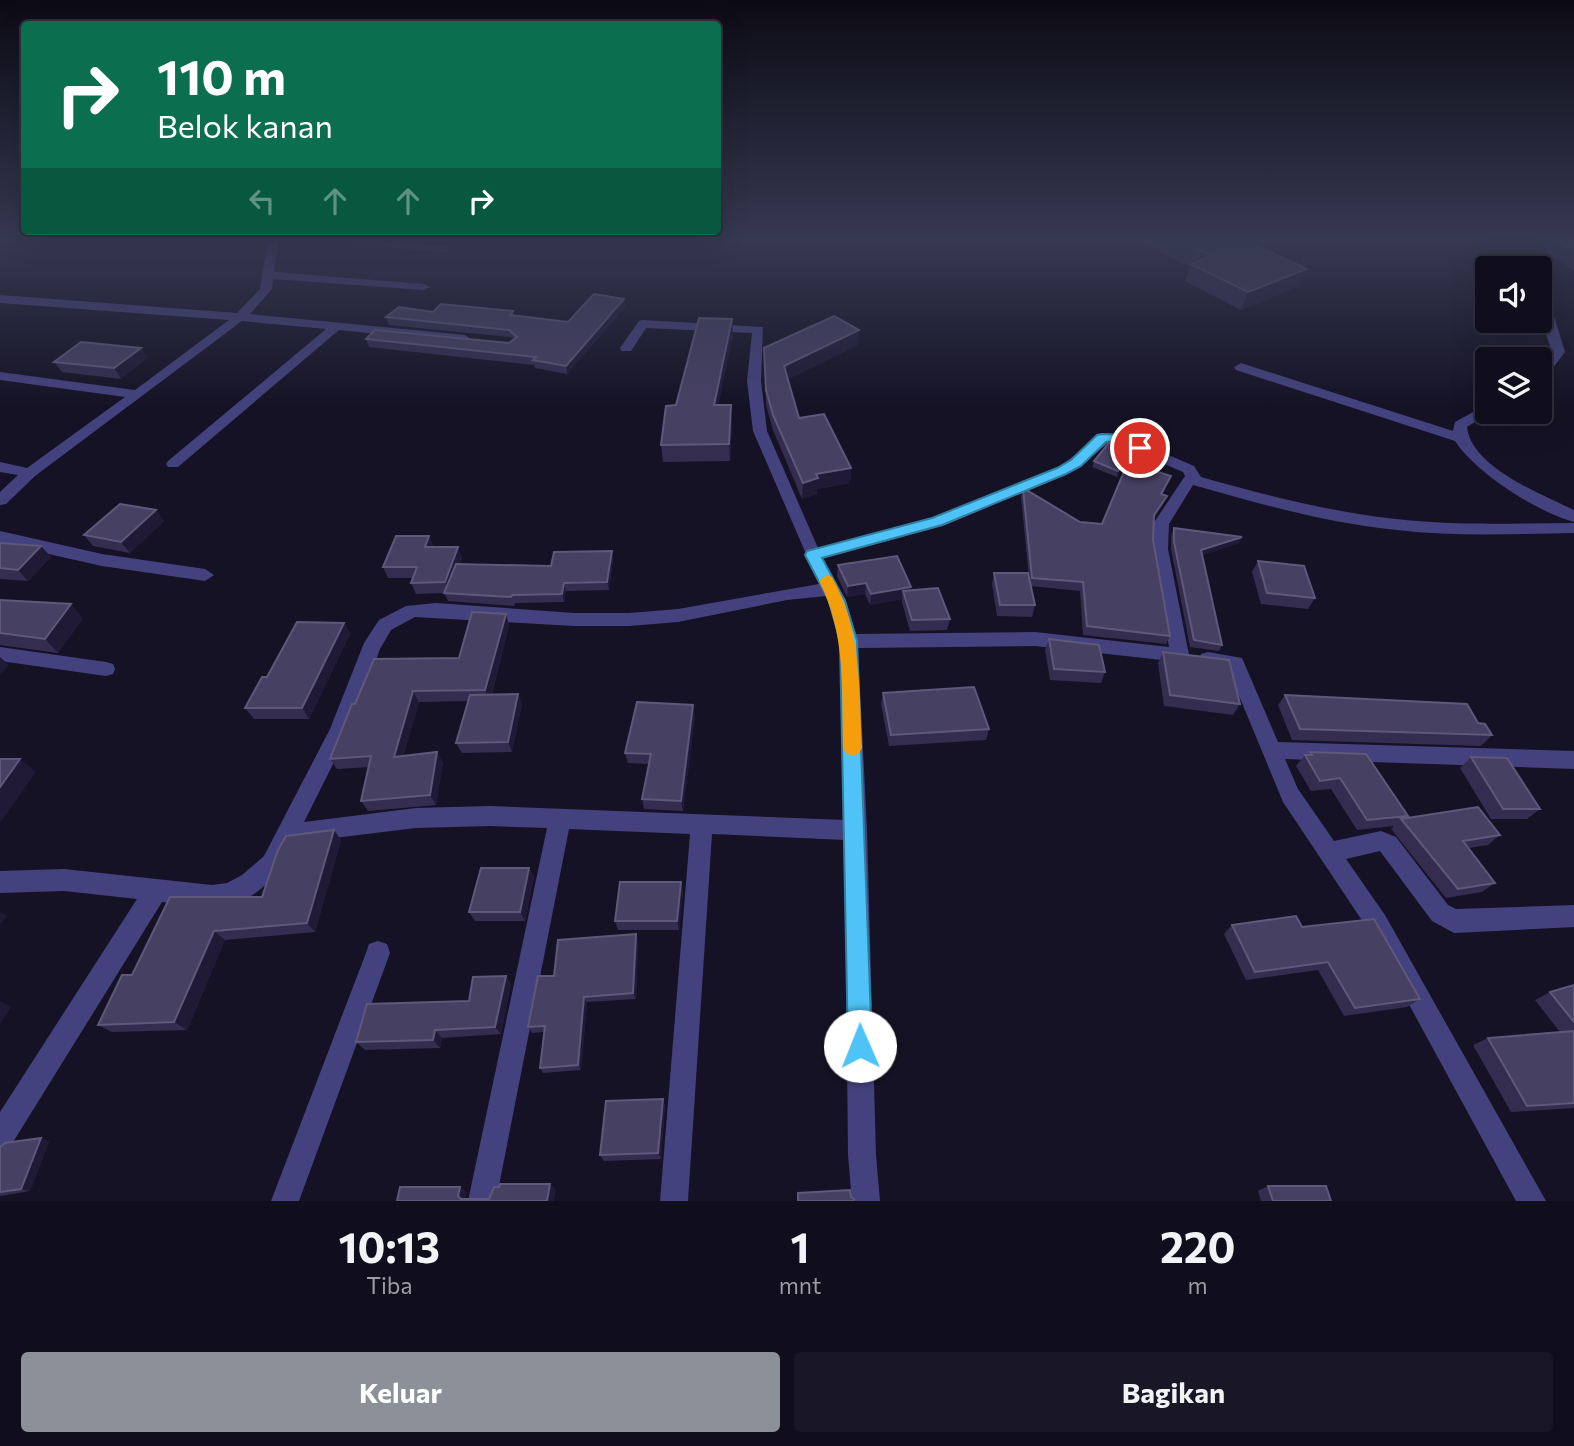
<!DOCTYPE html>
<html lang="id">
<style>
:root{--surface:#100e1c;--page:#191725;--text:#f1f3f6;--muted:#9c9ca3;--line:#302e3b;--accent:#8c9099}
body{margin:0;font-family:Commissioner,sans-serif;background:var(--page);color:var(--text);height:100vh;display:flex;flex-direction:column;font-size:26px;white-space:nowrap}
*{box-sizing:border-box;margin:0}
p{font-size:23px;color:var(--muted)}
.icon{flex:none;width:38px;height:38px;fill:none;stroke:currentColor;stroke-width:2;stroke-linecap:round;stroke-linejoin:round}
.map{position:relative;height:1201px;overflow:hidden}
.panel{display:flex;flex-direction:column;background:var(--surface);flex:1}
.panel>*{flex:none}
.hud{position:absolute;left:21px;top:21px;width:700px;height:214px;border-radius:7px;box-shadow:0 7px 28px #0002,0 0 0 2px var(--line);background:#0b6e4f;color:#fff;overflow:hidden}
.buttons{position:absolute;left:1475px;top:256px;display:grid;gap:14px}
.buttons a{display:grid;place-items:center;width:77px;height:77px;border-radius:7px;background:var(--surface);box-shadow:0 7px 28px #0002,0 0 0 2px var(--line);font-size:35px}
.pin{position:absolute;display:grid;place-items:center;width:60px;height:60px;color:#fff;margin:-30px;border:4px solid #fff;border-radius:50%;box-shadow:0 2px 7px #0007}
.me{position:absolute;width:77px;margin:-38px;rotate:359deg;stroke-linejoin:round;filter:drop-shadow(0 0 5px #0008)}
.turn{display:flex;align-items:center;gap:24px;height:147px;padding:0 21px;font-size:32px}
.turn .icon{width:91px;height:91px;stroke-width:2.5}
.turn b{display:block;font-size:49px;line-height:60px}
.lanes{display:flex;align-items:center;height:66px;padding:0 21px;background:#0003;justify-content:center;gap:35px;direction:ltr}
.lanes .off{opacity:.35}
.eta{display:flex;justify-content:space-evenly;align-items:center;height:119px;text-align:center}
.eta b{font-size:42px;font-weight:700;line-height:49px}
.action{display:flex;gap:14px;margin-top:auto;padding:14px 21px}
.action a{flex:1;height:80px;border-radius:7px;background:var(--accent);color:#fff;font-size:28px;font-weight:700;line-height:80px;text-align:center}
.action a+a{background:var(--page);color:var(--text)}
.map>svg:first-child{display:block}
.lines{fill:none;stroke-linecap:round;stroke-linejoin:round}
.street{fill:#44427e;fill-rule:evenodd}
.wall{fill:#342d50}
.shaded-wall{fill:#201a37}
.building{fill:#464062;stroke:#5e587a;stroke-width:2}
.route{fill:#4fc3f7;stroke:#337fa1;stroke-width:2}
.slow{fill:#f59e0b}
</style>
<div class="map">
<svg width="1574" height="1201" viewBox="0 0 1574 1201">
<rect width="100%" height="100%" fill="#151225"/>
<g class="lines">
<!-- street -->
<path class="street" d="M268 239H278L274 272 424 284 430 287 424 290 273 279 272 289 250 314 465 335 471 339 465 343 339 330 178 467H168L166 464 168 461 326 329 242 321 35 476 6 504 0 505V492L18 475 0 472V462L27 468 125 397 0 380V372L135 390 229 320 0 303V295L237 313 260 289Z
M322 239H365L445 246 450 249 445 252 327 242Z
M1540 307 1555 319 1565 352 1545 378 1540 379V367L1552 352 1540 317Z
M643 320 763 327 761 381 767 431 818 548 932 518 1057 468 1106 433 1120 434 1194 466 1201 477C1265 495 1330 512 1396 519 1455 526 1515 523 1574 523V533C1515 534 1455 537 1397 530 1327 523 1260 504 1193 485L1169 524 1168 549 1189 655 1187 660 1180 662 1035 646 858 648 867 830 876 1155 880 1201H852L848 1155 845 840 712 834 688 1201H660L690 834 569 829 496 1201H468L547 828 490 826 416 828 293 843C260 911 230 909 162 902L10 1147 0 1151V1112L137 899 64 891 0 893V871L64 869 212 885 227 883 242 875 264 856 330 729 364 643 379 620 406 606 436 603 574 613H629L678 609 819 584 753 431 747 381 752 333 646 328 631 351H621L620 348 639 321ZM1110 441 1183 472 1185 476 1153 524 1152 549 1169 647 1035 632 856 634 846 601 823 558 943 526 1067 474 1081 466ZM826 596 840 641 845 820 490 806 416 808 304 822 350 730 380 649 391 630 415 617 574 626H629L678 622 787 600Z
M1241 363 1453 431 1455 422 1488 404V411H1492L1467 427C1471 467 1541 494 1574 510V522C1537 512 1476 473 1455 441L1236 370 1234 367Z
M0 531 102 554 205 569 214 575 205 581 102 566 0 543Z
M0 647 106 662 113 664 115 669 113 674 106 676 0 661Z
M1208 652 1242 658 1278 742 1574 751V769L1285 759 1298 789 1334 841 1381 831 1396 837 1448 905 1456 909 1574 905V927L1454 933 1432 921 1380 851 1346 859 1385 915 1546 1201H1516L1369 931 1283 802 1228 669 1201 664 1199 659 1201 654Z
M378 941 387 944 390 953 299 1201H271L366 953 369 944Z"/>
</g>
<!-- wall -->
<path class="wall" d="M1132 239H1260L1250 243 1299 286 1241 310 1185 281 1191 267Z
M1540 239H1574V271L1541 248 1545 242Z
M626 306 567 374 535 368 534 365 369 347 366 339 509 343 514 339 511 337 389 325 386 317 433 312 513 311 514 316 568 322Z
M732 319 733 335 718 405 732 421 730 461 663 462 661 445 676 405Z
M859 330 858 345 788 379 799 418 851 468 850 483 817 489V494L802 499 773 430 766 405 764 348Z
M141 348 147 358 121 379 62 372 54 362Z
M1136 448 1134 454 1117 477 1092 467 1094 461Z
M1167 485 1162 495 1167 496 1163 504 1154 519 1153 540 1170 636 1166 644 1083 635 1080 591 1031 586 1035 605 1032 617 997 616 992 584 994 573 1029 577 1021 497 1023 488 1080 522 1102 524Z
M156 510 164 521 130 553 93 546 84 535Z
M1174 528 1239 543 1202 555 1222 645 1219 651 1190 647 1171 549V535Z
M0 543 41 546 51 557 28 581 0 579Z
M434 547H458L462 558 460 564 551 566 613 559 609 590 566 591 564 602 515 603 514 606 448 601 444 593 416 594 411 583 413 578H388L383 567Z
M1258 561 1315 598 1308 609 1261 604 1252 572Z
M838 565 911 590 950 619 947 630 910 631 902 602V599L870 605 865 594 847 597 837 576Z
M0 600 83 618 58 653 0 645Z
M506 614 509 625 492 694H518L522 704 512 752 462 753 456 743 468 701 419 702 403 756 443 762 436 805 368 811 361 801 369 767 337 769 330 759 355 704 459 658Z
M344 623 350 634 309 719H254L245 708 267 677Z
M1049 639 1105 672 1101 683 1050 680 1045 650Z
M1163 652 1240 704 1233 715 1164 706 1158 663Z
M883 693 989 729 986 740 889 746 881 704Z
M1285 695 1478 723 1492 735 1481 746 1292 740 1278 705Z
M693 705 695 715 683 811 644 809 642 799 649 764 628 763 625 753Z
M1310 752 1408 816 1405 818 1500 835 1488 845 1469 848 1495 883 1482 892 1446 898 1391 829 1394 826 1357 830 1331 789 1311 791 1296 766 1305 755H1308Z
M1471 757 1540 809 1527 819H1491L1460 768Z
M334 830 341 840 315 932 225 940 187 1030 112 1032 98 1025 132 975 262 897Z
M529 868 534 877 525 921H475L469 912Z
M683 891 679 930H618L615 921Z
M1232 925 1302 927 1420 999 1407 1007 1344 1016 1318 970 1246 980 1224 934Z
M636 934 638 940 636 999 587 1002 581 1070 543 1073 540 1068 544 1032 532 1033 528 1027 554 976Z
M511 984 501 1034 442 1038 440 1048 365 1050 356 1042 469 1001Z
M1574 985V1108L1511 1112 1473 1045 1488 1038 1560 1032 1535 1000 1550 992Z
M665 1105 661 1159 604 1161 600 1155Z
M49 1141 30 1191 0 1196V1147Z
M1268 1186 1331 1201H1261L1258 1191Z"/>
<!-- shaded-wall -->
<path class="shaded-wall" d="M1232 239H1260L1227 252Z
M1307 269 1299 286 1241 310 1248 292Z
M624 299 626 306 567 374 566 366Z
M732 319 733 335 715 421 714 405Z
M859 330 858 345 784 381V366Z
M141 348 147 358 121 379 114 368Z
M731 405 732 421 730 461 729 444Z
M1136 448 1134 454 1117 477 1118 471Z
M851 468 850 483 817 489V494L802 499 803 483 816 474Z
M1167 496 1163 504 1150 524 1154 515Z
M156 510 164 521 130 553 121 542Z
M429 536 434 547H425Z
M1242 537 1239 543 1198 557 1201 550Z
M41 546 51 557 28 581 18 570Z
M458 547 462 558 450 593 445 582Z
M612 551 613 559 609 590 607 582Z
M564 583 566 591 564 602 562 594Z
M866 583 865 594 847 597 848 586Z
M911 587 910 598 903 591 902 599 870 605 871 594Z
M71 604 83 618 58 653 45 639Z
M506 614 509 625 490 701 485 690Z
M344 623 350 634 309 719 302 708Z
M0 657 9 665 0 675Z
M413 691 419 702 400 767 394 757Z
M518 694 522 704 512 752 508 742Z
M693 705 695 715 683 811 681 801Z
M437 752 443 762 436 805 430 795Z
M20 759 36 772 0 823V787Z
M334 830 341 840 315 932 307 923Z
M529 868 534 877 525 921 520 912Z
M681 882 683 891 679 930 677 921Z
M0 912 7 916 0 925Z
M214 931 225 940 187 1030 174 1022Z
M636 934 638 940 636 999 633 993Z
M506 976 511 984 501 1034 495 1027Z
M584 997 587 1002 581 1070 578 1065Z
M0 1001 11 1007 0 1024Z
M435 1030 442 1038 440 1048 433 1040Z
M663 1099 665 1105 661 1159 658 1153Z
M41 1138 49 1141 30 1191 21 1189Z
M550 1184 556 1189 554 1201H547Z
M460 1187 467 1192 465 1200 461 1199 458 1196Z"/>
<!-- building -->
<path class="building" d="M1173 239H1242L1307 269 1248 292 1191 264 1212 256Z
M1556 239H1574V251Z
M594 294 624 299 566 366 533 360 536 357 366 339 375 330 509 343 517 337 509 330 386 317 399 307 433 312 441 304 513 311 510 315 568 322Z
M834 316 859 330 784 366 799 418 824 414 851 468 816 474 818 478 803 483 773 415 766 390 764 348Z
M699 318 732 319 714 405H731L729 444 661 445 666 406 676 405Z
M81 342 141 348 114 368 54 362Z
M1112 439 1136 448 1118 471 1094 461Z
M1128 462 1171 476 1161 494 1167 496 1154 515 1153 540 1170 636 1087 626 1083 582 1032 578 1023 488 1080 522 1102 524Z
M120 504 156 510 121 542 84 535Z
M1174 528 1242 537 1201 550 1222 645 1194 640 1174 542Z
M396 536H429L425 547H458L445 582 411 583 417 567H383Z
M0 543 41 546 18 570 0 568Z
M612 551 607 582 564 583 562 594 512 595 511 597 444 593 456 564 551 566 554 552Z
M897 556 911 587 871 594 866 583 848 586 838 565Z
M1258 561 1304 566 1315 598 1267 593Z
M994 573H1028L1035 605H1000Z
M938 588 950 619 912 620 903 591Z
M0 600 71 604 45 639 0 633Z
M472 612 506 614 485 690 413 691 394 757 437 752 430 795 361 801 371 756 330 759 352 704H355L374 659 459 658Z
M297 622 344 623 302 708H245L262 677H267Z
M1049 639 1099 645 1105 672 1054 669Z
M1163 652 1229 660 1240 704 1170 695Z
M974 687 989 729 891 735 883 693Z
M518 694 508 742 456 743 470 695Z
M1285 695 1467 704 1478 723 1485 724 1492 735 1300 729Z
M637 702 693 705 681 801 642 799 651 754 625 753Z
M1310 752 1366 754 1408 816 1367 820 1340 778 1320 781 1305 755H1312Z
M1471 757 1507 758 1540 809H1503Z
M0 759H20L0 787Z
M1478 807 1500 835 1463 841 1495 883 1458 889 1401 819Z
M334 830 307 923 214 931 174 1022 98 1025 122 975H132L170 897H262L278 850 286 836Z
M481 868H529L520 912H469Z
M620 882H681L677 921H615Z
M1296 916 1302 927 1374 919 1420 999 1355 1008 1328 962 1255 972 1232 925Z
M636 934 633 993 584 997 578 1065 540 1068 545 1026 528 1027 538 976H554L558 940Z
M506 976 495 1027 435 1030 433 1040 356 1042 367 1004 469 1001 473 977Z
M1574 985V1022L1550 992Z
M1574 1031V1103L1527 1106 1488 1038Z
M663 1099 658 1153 600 1155 606 1101Z
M41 1138 21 1189 0 1192V1147L5 1143Z
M500 1184H550L547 1201H397L400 1187H460L458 1196 461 1199H489L494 1187H499Z
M1268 1186H1326L1331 1201H1273Z
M850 1190 851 1197 854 1199V1201H798V1193Z"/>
<!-- sky -->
<linearGradient id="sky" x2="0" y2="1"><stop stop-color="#0c0a14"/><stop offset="0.59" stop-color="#353951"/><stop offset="1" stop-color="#353951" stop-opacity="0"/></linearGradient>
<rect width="1574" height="407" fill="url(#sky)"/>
<!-- route -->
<path class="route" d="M1102 434 1120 435 1146 448 1140 452 1113 441 1106 442 1081 466 1066 474 942 525 822 558 845 601 857 641 872 1046 868 1055 860 1058 851 1055 848 1046 840 641 829 601 805 555 807 551 932 518 1057 468 1071 460 1097 435Z"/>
<!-- slow -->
<path class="slow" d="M827 575 832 577C862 630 859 689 862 748L859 753 853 756 846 753 843 748C842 690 846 633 819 581Z"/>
</svg>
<div class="buttons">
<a><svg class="icon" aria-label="sound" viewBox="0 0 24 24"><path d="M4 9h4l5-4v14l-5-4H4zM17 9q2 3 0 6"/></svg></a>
<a><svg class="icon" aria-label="layers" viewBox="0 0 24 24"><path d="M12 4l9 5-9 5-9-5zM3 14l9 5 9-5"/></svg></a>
</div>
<div class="pin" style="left:1140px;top:448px;background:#d93025"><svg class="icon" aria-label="arrive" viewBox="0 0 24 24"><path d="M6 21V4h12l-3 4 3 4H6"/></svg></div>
<svg class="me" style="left:860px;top:1046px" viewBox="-20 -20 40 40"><circle r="19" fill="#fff"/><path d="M0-13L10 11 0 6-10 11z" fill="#4fc3f7"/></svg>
<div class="hud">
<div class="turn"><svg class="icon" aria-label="right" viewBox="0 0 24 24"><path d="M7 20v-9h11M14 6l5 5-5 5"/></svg><div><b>110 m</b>Belok kanan</div></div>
<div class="lanes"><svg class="icon off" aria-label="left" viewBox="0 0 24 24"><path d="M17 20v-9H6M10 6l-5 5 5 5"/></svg><svg class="icon off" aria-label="ahead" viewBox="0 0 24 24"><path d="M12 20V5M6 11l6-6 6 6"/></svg><svg class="icon off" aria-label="ahead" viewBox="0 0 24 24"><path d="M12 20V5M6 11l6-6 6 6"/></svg><svg class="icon" aria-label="right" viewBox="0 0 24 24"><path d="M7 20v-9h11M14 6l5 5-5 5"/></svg></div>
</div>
</div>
<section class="panel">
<div class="eta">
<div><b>10:13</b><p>Tiba</p></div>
<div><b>1</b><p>mnt</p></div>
<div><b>220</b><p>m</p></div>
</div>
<div class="action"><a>Keluar</a><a>Bagikan</a></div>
</section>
